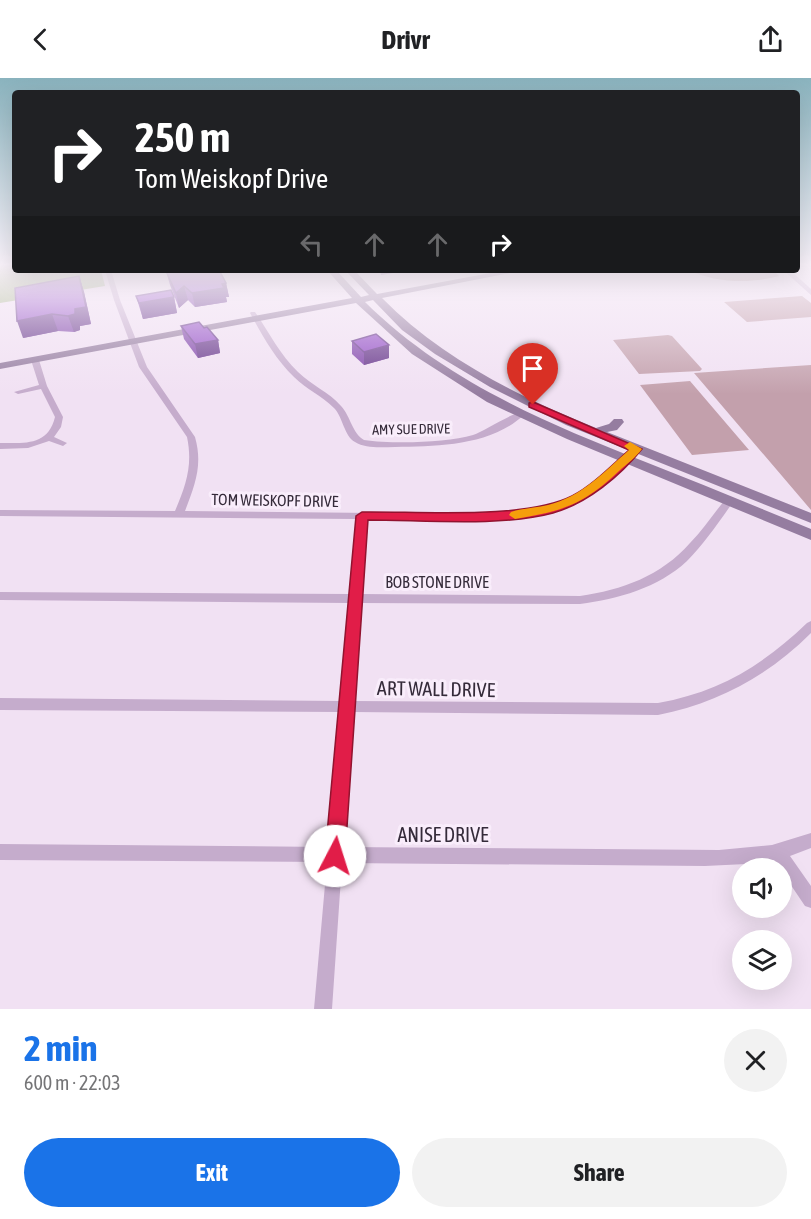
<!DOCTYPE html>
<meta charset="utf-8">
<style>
:root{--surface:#fff;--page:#f2f2f2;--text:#202124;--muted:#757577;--accent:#1a73e8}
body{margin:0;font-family:"Asap Condensed",sans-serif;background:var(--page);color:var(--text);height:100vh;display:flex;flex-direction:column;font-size:22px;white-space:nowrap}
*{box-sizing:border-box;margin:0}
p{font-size:20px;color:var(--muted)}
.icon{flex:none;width:33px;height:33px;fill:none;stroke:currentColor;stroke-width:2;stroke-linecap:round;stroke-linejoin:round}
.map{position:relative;height:931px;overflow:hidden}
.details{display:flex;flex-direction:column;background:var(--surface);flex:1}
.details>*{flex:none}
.top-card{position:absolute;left:12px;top:12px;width:788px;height:183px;border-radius:6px;box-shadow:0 6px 24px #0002;background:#202124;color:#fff;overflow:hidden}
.controls{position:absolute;left:732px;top:780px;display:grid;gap:12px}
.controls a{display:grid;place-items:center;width:60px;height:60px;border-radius:50%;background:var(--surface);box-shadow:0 6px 24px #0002;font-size:30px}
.pin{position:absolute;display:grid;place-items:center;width:51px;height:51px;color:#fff;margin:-62px -26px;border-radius:50% 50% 50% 0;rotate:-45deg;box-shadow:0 0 6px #0007}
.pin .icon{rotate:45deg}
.me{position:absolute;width:66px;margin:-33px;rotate:5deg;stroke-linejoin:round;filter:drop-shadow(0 0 4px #0008)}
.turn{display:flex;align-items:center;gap:21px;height:126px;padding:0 24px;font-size:27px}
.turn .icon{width:78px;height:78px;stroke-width:2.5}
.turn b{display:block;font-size:42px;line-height:51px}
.lanes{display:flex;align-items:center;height:57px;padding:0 24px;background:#0003;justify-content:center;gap:30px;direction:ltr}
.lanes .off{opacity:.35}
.round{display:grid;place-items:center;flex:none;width:63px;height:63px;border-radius:32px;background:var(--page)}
.overview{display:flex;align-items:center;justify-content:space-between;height:102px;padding:0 24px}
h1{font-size:36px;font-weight:700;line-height:45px;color:var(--accent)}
.primary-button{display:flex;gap:12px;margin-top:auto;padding:12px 24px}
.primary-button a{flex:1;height:69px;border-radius:36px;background:var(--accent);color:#fff;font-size:24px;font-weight:700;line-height:69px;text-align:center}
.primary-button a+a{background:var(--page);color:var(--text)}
header{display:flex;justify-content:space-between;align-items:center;height:78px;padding:0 24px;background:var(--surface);font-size:27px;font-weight:700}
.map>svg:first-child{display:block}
.green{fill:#c3a0ac}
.water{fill:#9eb17f}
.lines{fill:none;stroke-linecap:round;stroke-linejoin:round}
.street{fill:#c5accc;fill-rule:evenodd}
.secondary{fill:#957da0;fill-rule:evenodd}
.wall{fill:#7e42a9}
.shaded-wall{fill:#66368a}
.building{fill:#924dc5;stroke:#66368a;stroke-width:1.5}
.route{fill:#e11d48;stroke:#92132f;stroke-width:1.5}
.slow{fill:#f59e0b}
.labels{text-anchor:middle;stroke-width:6;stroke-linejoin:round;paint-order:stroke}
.far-street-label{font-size:14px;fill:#352b3a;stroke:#f9edfb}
.street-label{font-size:16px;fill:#352b3a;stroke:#f9edfb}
.near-street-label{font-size:20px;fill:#352b3a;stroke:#f9edfb}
</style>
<header><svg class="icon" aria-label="back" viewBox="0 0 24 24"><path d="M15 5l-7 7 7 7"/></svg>Drivr<svg class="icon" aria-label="share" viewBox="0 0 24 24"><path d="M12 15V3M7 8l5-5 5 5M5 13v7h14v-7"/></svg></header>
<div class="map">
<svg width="811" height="931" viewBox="0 0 811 931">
<rect width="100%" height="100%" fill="#f1e1f3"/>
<!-- green -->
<path class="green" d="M689 192H773L779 198C751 206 715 205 689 192Z
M802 218 811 225V239L747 244 724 224Z
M668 257 672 258 702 291 700 293 639 296 613 262Z
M811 287V432L694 295Z
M690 303 749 372 692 377 640 307Z"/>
<!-- water -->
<path class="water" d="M0 185H15V192H101L105 208 0 225Z"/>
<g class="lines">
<!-- street -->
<path class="street" d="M105 192H111L120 222 147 289 195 359C203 387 195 407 185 433L472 436C511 435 551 434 584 411 602 398 617 383 634 369L637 368 642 371C625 389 591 418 569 428 513 452 427 441 367 441L361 516 580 518C622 512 661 498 690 465 703 452 713 436 725 422L728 421 733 424C719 444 704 466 687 483 658 510 618 521 580 526L361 525 354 623 658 625C719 614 762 588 807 545L811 543V555C768 598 718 625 658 637L353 634 343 769 719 772 772 767 811 755V770L790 778 811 808V830L805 828 774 782 746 786 705 788 342 785 332 931H314L327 784 0 782V766L328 769 340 634 0 632V620L341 623 349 525 0 522V514L350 516 357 441 0 438V432L175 433C186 407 193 387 187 359L139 289 114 222Z
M783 192H790L811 211V217Z
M251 234H255C269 254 280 277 298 294 311 307 329 314 341 328 351 339 352 355 364 362 392 366 446 365 473 357 485 353 514 333 524 334L525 336C491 368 439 368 395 369 382 369 366 371 355 364 344 358 343 339 334 330 322 318 306 311 294 299 275 281 262 257 250 235Z
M32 280 39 282 47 308 63 339 61 349 54 359 67 365 63 368 49 363 28 370 0 371V365C25 365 48 368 55 339L41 311 18 316 14 314 39 307 31 282Z"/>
<!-- secondary -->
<path class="secondary" d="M327 192H336L361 219 369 217 345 192H354L377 216 507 192H525L382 220C441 280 519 319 596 350L609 346 614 341H622L624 344 617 352 607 354 811 435V445L566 347 490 309 435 276 402 252 373 222 365 224C444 302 542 343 643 383 699 405 755 428 811 451V462L567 361 487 324 412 276 356 225 0 291V285L352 220Z"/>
</g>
<!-- wall -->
<path class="wall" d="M166 193 222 194 221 195 226 205 229 219H226L227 224 195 229 188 222 179 230 170 207Z
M79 198 84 214 91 246 80 248V252L74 254 58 253 23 260Z
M136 218 174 219 177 235 143 241Z
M181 248 204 250 218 262 220 275 198 280 184 261Z
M352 263 389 280 364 287 352 276Z"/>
<!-- shaded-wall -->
<path class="shaded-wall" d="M380 192H410L381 197Z
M415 192H425V193L415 195Z
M79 198 84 214 91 246 80 248V252L74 254 68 238 75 231Z
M226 205 229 219H226L227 224 195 229 192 215Z
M184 208 188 222 179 230 176 215Z
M174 219 177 235 143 241 139 225Z
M52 236 58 253 23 260 17 243Z
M218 262 220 275 198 280 195 266Z
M389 267V280L364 287V274Z"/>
<!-- building -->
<path class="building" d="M176 192H219L226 205 222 206 224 210 192 215 184 208 176 215 166 193Z
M79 198 86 229 75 231V236L68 238 52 236 17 243 15 210Z
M171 212 174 219 139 225 136 218Z
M199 244 204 250 207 249 218 262 195 266 181 248Z
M376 256 389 267 364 274 352 263Z"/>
<!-- sky -->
<linearGradient id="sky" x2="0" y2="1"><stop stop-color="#8ab3be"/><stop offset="0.59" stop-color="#f9f2fa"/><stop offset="1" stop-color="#f9f2fa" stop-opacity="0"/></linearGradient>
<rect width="811" height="316" fill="url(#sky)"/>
<!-- route -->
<path class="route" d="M533 324 642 371C620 398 588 425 553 435 502 449 423 442 368 442L345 778 342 785 335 788 328 785 325 778 356 438 362 434C417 433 525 442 572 418 593 407 611 388 629 372L529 329V325Z"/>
<!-- slow -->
<path class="slow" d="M630 364 642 371C636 379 627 386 619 393 583 427 563 433 515 441L509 437 511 434C523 430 536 430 548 427 581 419 604 394 629 372L624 368Z"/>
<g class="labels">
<!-- far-street labels -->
<g class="far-street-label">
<text transform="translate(411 351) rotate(-1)" y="5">AMY SUE DRIVE</text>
</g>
<!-- street labels -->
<g class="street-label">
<text transform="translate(275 422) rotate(1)" y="6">TOM WEISKOPF DRIVE</text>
<text x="437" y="510">BOB STONE DRIVE</text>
</g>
<!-- near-street labels -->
<g class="near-street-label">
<text transform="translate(436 611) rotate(1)" y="7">ART WALL DRIVE</text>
<text x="443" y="764">ANISE DRIVE</text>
</g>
</g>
</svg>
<div class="controls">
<a><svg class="icon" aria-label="sound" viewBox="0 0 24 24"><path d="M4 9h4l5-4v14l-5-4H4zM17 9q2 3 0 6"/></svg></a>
<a><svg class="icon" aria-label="layers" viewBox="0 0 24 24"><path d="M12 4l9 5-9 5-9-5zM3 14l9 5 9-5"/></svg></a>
</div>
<div class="pin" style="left:533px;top:327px;background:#d93025"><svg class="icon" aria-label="arrive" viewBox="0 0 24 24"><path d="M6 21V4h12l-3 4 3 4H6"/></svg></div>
<svg class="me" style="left:335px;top:778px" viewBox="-20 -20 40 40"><circle r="19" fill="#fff"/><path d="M0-13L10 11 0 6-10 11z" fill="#e11d48"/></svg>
<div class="top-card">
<div class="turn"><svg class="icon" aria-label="right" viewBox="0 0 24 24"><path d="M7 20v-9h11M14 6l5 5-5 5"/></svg><div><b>250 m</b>Tom Weiskopf Drive</div></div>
<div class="lanes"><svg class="icon off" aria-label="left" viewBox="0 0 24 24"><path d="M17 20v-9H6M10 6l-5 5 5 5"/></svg><svg class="icon off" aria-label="ahead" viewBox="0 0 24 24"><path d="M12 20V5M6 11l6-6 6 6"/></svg><svg class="icon off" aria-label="ahead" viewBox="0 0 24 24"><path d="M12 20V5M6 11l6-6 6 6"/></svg><svg class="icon" aria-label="right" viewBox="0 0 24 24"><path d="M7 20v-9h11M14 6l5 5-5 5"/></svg></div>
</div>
</div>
<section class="details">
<div class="overview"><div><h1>2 min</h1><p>600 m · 22:03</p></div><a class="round"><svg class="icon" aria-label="close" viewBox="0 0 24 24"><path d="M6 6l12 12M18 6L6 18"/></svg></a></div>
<div class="primary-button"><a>Exit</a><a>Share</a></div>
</section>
